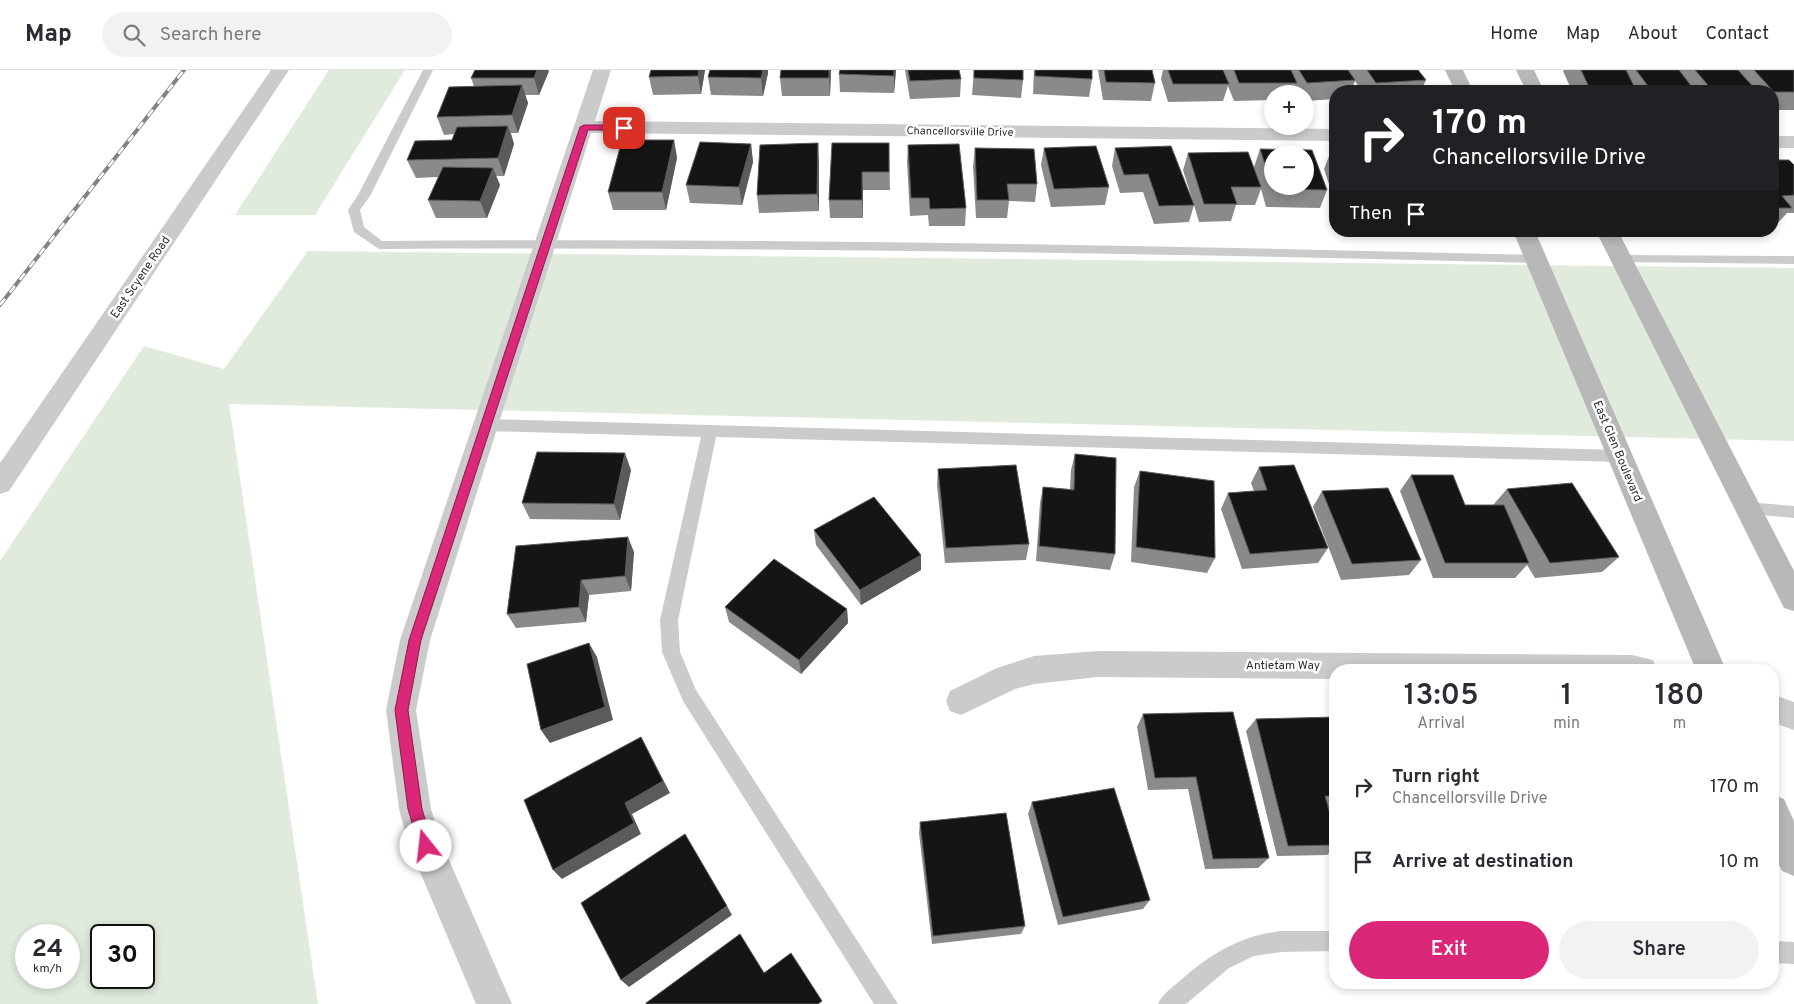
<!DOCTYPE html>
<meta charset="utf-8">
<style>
:root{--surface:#fff;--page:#f2f2f3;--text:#2b2b33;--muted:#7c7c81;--line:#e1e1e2;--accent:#db2777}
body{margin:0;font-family:Overpass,sans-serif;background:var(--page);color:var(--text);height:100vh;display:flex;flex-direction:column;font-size:19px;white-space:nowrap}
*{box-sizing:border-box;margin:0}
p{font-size:16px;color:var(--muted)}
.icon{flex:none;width:28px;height:28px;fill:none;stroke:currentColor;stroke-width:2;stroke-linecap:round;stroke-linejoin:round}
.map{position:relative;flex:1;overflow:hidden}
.details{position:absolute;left:1329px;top:594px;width:450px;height:325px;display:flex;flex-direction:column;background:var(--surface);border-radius:20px;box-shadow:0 2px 8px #0003}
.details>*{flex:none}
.guide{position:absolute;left:1329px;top:15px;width:450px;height:152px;border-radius:20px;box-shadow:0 2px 8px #0003;background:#202124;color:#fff;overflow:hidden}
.fabs{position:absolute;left:1264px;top:15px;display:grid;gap:10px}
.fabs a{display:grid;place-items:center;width:50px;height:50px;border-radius:50%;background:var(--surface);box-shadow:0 2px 8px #0003;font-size:25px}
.speed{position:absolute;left:15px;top:854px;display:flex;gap:10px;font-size:25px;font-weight:700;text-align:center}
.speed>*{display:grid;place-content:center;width:65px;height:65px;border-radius:50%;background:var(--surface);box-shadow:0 2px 8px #0003;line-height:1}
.speed small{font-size:12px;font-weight:400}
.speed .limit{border:2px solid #111;border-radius:8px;background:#fff;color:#111}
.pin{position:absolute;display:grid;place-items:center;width:42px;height:42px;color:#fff;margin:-21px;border-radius:10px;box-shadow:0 2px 8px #0006}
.me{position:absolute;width:55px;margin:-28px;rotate:344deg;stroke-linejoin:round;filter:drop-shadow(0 0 4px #0008)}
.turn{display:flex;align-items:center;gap:18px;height:105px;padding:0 20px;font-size:22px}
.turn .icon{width:65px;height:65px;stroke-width:2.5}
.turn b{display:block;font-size:35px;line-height:42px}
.then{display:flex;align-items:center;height:48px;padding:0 20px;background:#0003;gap:10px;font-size:19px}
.eta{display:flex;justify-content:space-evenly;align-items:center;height:85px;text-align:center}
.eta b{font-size:30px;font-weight:600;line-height:35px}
.button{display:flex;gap:10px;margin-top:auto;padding:10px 20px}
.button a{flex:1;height:58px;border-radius:30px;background:var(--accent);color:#fff;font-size:20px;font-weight:600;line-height:58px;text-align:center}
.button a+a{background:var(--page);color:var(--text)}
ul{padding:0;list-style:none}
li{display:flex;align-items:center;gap:15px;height:75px;padding:0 20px}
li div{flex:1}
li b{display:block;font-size:19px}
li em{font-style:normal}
header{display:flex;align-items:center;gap:30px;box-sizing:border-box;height:70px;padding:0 25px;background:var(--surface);border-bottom:1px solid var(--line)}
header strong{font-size:24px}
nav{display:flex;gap:28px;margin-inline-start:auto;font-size:18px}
.search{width:350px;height:45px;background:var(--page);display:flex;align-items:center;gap:12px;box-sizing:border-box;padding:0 18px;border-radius:28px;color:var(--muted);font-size:19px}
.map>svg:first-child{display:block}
.green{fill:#e0ebdd;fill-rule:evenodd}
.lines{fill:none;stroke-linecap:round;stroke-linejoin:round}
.service{fill:#cbcbcb;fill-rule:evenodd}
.minor{fill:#cbcbcb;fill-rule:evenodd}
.tertiary{fill:#cbcbcb;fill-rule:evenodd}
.secondary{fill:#b8b8b8;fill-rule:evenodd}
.rail-casing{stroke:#838383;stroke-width:4}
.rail{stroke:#fff;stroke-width:2.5;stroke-dasharray:8;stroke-linecap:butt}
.wall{fill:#8a8a8a}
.shaded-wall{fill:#5b5b5b}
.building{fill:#151515;stroke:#5b5b5b;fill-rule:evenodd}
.route{fill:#db2777;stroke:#8e194d}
.labels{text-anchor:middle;stroke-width:5;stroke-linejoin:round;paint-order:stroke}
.far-street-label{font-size:11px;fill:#2e2e2e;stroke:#fff}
.street-label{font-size:12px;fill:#2e2e2e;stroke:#fff}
</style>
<header>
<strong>Map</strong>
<div class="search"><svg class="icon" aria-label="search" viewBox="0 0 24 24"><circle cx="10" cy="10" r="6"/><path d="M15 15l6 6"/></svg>Search here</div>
<nav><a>Home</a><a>Map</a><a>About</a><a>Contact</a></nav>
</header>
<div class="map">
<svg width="1794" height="934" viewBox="0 0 1794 934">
<rect width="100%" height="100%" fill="#fff"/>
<!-- green -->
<path class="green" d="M329 0H405L315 145H235Z
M308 181 1794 198V371L229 334 318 934H0V491L144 276 224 299ZM26 865H69V908H26ZM101 865H144V908H101Z"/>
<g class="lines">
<!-- service -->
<path class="service" d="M423 0H433L370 126 360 140 364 157 382 171C767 168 1151 175 1536 185L1543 189 1536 193C1150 183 765 177 379 179L354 162 348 140 358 125Z
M1621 185 1794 186V194L1616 192 1614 189Z
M486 349 1620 380 1625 382 1628 386 1625 390 1620 392 716 367 678 550 680 582 696 620 898 934H874L683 631 662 582 660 550 701 367 486 361 481 359 479 355 481 351Z
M1747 432 1794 436V448L1741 443 1739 438 1741 433Z
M1281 861H1335V881L1281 882 1254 886 1229 898 1186 934H1158C1163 923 1173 917 1182 909 1212 883 1241 866 1281 861Z
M1772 871 1794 872V894L1772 893Z"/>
<!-- minor -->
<path class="minor" d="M593 0H611L595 51 1335 59V71L591 63 430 570 416 640 431 739 442 774 512 934H476L409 776 399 739 386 640 400 570Z
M1772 66H1794V78H1772Z
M1098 581 1632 585 1653 590 1657 600H1335V609L1098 607 1034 614 1015 619 961 645 950 641 946 631 950 621 997 598 1034 586Z
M1772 624 1794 632V660L1772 652Z"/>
<!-- tertiary -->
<path class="tertiary" d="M271 0H289L9 421 0 424V393Z"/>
<!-- secondary -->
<path class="secondary" d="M1445 0H1463L1473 21H1455Z
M1516 0H1534L1544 21H1526Z
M1513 161H1535L1726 600H1696Z
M1596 161H1618L1794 501V541L1784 538Z
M1772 724 1784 729 1794 751V806L1782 801 1772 779Z"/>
<defs>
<path id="rail" d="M0 235 184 0"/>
</defs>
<!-- rail casing -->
<use href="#rail" class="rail-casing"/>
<!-- rail -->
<use href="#rail" class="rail"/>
</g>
<!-- wall -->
<path class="wall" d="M705 0 701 24 653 25 649 7Z
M781 0H831L830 26H782L780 8Z
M896 0 894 23 840 22 839 4Z
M905 0H959L961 9 960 27 910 29Z
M974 0 1023 10 1021 28 972 25Z
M1034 0H1092V9L1089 27 1033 24Z
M1098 0H1152L1155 13 1151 31 1103 30Z
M1163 0H1418L1426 10 1421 21H1362L1355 11 1351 21H1335V29L1305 31V24H1296L1294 20 1293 24H1272V30L1234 31 1228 16 1223 31 1168 32 1161 9Z
M1564 0H1794V40H1772V21H1572L1563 1Z
M549 1 539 25H525L528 33 518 63H511L514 74 504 106H496L500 115 487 148H436L428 130 438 107 416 108 407 90 452 70 454 64 444 65 437 47 474 16 471 8Z
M768 3 763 26 711 25 708 7Z
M674 70 677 88 666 140H613L608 122Z
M889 73 890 120H863V148H830L829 130Z
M751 74 753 92 742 135 690 133 686 115Z
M908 75 966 138 965 156H929L928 145 910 146 907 92Z
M975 78 1037 114 1035 132 1009 131 1007 148H976L973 96Z
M1044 78 1109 117 1105 135 1051 137 1041 95Z
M1115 78 1192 129 1183 100 1188 83 1254 97 1260 79 1327 120 1320 138 1266 137 1261 119 1255 135H1236L1231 151 1199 152 1194 135 1189 152 1154 154 1143 122 1120 123 1112 96Z
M1331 81H1335V132L1324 99Z
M1772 90 1794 95V143H1787L1776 155H1772Z
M819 91V141L759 143 757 125Z
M1075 384 1115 484 1110 500 1036 491 1040 433 1043 417 1070 419 1071 400Z
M1259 397 1328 478 1318 493 1242 499 1221 439 1228 423 1254 421 1251 413Z
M938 399 1029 474 1026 490 945 493 937 415Z
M631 400 620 450 530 449 522 433Z
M1140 401 1215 488 1207 503 1131 492 1134 417Z
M1411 405 1465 435H1493L1507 419 1619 487 1602 502 1535 508 1527 495 1515 508H1433L1400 421Z
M1322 421 1421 490 1409 505 1341 510 1313 437Z
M814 460 921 485V500L861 535 816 475Z
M634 482 631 521 589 525 586 552 516 558 507 544Z
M725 537 847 539 848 553 801 604 729 552Z
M1143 644 1269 788 1258 798 1205 799 1188 719 1148 720 1137 657Z
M1335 647V737H1329L1335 761V778L1327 785 1277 786 1246 661 1256 649Z
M1032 732 1150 830 1143 839 1058 855 1028 744Z
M920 752 1025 856 1021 864 932 874 919 763Z"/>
<!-- shaded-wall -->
<path class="shaded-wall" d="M537 0H548L549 1 539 25 534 8Z
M699 0H705L701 24 698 6Z
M763 0H768V3L763 26 761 8Z
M829 0H831L830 26 829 8Z
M894 0H896L894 23Z
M522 15 528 33 518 63 512 45Z
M508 56 514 74 504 106 498 88Z
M674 70 677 88 666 140 662 122Z
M818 73 819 91V141L817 124Z
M751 74 753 92 742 135 739 117Z
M493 98 500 115 487 148 480 131Z
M862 102 863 120V148L862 130Z
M625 383 631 400 620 450 614 434Z
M628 467 634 482 631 521 625 506Z
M921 485V500L861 535 860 520Z
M581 510 589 525 586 552 579 537Z
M847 539 848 553 801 604 799 590Z
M589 573 597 587 613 650 550 673 541 660Z
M641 667 670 723 632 744 641 764 562 809 553 800Z
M727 836 732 845 629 917 621 910Z"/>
<!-- building -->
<path class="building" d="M475 0H537L534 8H471Z
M651 0H699L698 6 649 7Z
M710 0H763L761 8 708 7Z
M781 0H829V8H780Z
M840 0H894V6L839 4Z
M908 0H959L961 9 910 11Z
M974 0H1023V10L974 8Z
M1035 0H1092V9L1035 6Z
M1104 0H1152L1155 13 1106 12Z
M1168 0H1223L1229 14H1173Z
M1234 0H1291L1297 13H1239Z
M1299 0H1348L1355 10 1307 13Z
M1367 0H1418L1426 10 1376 13Z
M1581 0H1626L1636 20 1589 17Z
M1636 0H1679L1695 21 1651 20Z
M1695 0H1738L1757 21H1713Z
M1754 0H1794V22H1774Z
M522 15 512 45 437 47 449 17Z
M508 56 498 88 407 90 415 71 452 70 457 57Z
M622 70H674L662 122H608Z
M700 72 751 74 739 117 686 115Z
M818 73 817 124 757 125 760 75Z
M832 73H889V102H862V130H829Z
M959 74 966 138 930 139 929 128H911L908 75Z
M1096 76 1109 117 1054 119 1044 78Z
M1171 76 1194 135 1159 136 1148 104 1124 105 1115 78Z
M975 78 1034 79 1037 114H1007L1009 130H977Z
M1260 79 1312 80 1327 120 1273 119ZM1272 84H1305V116H1272Z
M1331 81H1335V92Z
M1248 82 1261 117H1231L1237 134H1204L1188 83Z
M1772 90H1789L1794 95V125L1782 126 1792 138H1772Z
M443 97 493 98 480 131 428 130Z
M537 382 625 383 614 434 522 433Z
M1075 384 1116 388 1115 484 1039 476 1043 417 1074 420Z
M1016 395 1029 474 946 478 938 399Z
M1294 395 1328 478 1250 484 1228 423 1267 420 1259 397Z
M1140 401 1214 411 1215 488 1136 477Z
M1411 405H1453L1465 435H1504L1529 493H1445Z
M1572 413 1619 487 1550 493 1507 419Z
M1388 418 1421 490 1352 494 1322 421Z
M874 427 921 485 860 520 814 460Z
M628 467 625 506 581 510 579 537 507 544 516 476Z
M774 489 847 539 799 590 725 537Z
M589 573 605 637 541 660 527 594Z
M1233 642 1269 788 1213 789 1196 707 1155 708 1143 644Z
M1335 647V726H1325L1335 761V775L1288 776 1256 649Z
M641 667 663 711 625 733 634 753 553 800 524 730Z
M1114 718 1150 830 1063 847 1032 732Z
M1006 743 1025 856 933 866 920 752Z
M685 764 727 836 621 910 581 833Z
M740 864 764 903 791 883 822 931 818 934H646V933Z"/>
<!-- route -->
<path class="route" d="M584 55H624L628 58 624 60H588L421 570 408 640 422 739 433 776 431 781 426 783 421 781 419 776 408 739 395 640 409 570 580 57Z"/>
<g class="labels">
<!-- far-street labels -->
<g class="far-street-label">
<text transform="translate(960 61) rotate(1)" y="4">Chancellorsville Drive</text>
</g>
<!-- street labels -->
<g class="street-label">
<text transform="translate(140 207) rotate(-56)" y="4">East Scyene Road</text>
<text transform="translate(1618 381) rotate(67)" y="4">East Glen Boulevard</text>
<text x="1283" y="599">Antietam Way</text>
</g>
</g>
</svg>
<div class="fabs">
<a>+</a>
<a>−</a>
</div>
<div class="speed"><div>24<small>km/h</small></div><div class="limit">30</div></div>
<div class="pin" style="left:624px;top:58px;background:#d93025"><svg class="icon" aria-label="arrive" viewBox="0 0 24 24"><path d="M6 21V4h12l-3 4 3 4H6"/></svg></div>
<svg class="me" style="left:426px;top:776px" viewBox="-20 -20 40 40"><circle r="19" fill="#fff"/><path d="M0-13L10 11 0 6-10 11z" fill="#db2777"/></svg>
<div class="guide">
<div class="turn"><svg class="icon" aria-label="right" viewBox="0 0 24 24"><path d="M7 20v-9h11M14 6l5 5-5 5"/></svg><div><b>170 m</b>Chancellorsville Drive</div></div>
<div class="then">Then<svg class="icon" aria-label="arrive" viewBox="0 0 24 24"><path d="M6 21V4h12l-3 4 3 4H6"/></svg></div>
</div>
<section class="details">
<div class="eta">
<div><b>13:05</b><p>Arrival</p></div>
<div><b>1</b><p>min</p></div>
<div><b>180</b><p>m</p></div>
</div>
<ul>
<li><svg class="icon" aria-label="right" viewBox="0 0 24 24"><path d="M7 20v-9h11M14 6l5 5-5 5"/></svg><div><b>Turn right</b><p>Chancellorsville Drive</p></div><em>170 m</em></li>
<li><svg class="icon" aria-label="arrive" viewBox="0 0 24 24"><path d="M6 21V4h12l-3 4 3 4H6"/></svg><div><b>Arrive at destination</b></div><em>10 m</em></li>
</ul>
<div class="button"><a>Exit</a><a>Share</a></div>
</section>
</div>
